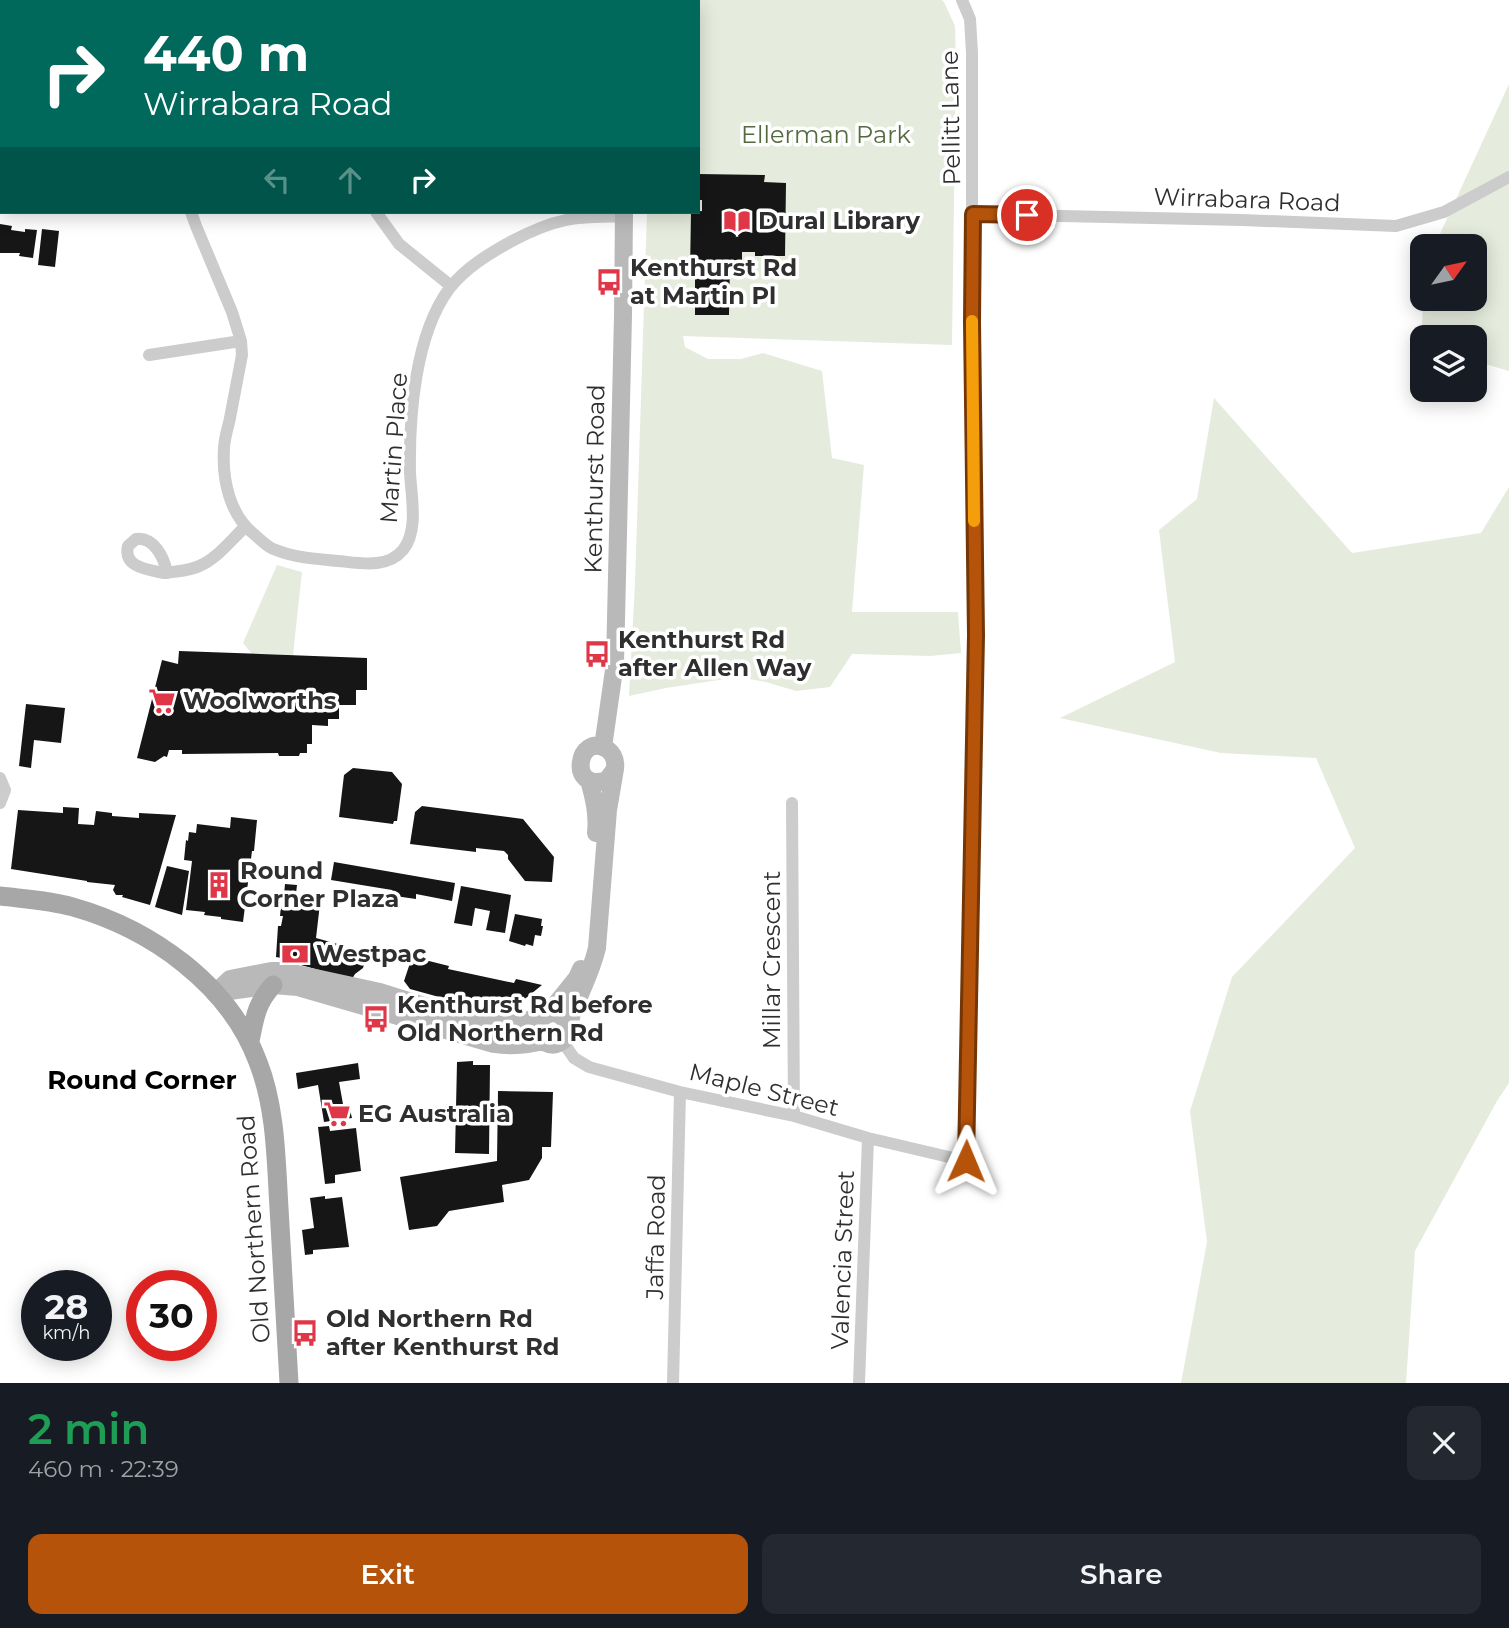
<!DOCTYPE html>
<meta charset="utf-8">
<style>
:root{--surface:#171b24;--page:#242831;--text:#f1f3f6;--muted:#9ea1a6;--accent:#b45309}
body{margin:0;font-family:Montserrat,sans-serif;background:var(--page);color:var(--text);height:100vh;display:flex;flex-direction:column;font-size:26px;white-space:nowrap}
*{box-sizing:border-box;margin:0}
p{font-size:23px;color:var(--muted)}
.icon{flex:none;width:38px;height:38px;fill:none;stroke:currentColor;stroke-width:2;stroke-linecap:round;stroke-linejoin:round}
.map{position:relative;height:1383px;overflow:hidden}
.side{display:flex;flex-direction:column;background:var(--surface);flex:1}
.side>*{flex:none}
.banner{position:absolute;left:0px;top:0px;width:700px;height:214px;box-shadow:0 4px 18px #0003;background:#00695c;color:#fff;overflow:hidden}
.needle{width:46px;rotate:57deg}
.buttons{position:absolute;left:1410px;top:234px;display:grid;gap:14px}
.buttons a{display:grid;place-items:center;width:77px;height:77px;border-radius:14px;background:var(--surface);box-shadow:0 4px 18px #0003;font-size:35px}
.speed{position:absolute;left:21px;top:1270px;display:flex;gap:14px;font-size:35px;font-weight:700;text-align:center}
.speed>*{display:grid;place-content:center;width:91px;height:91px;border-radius:50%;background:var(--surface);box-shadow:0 4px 18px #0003;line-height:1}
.speed small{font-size:18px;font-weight:400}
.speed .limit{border:10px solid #d22;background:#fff;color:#111}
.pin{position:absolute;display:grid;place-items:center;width:60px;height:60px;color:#fff;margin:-30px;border:4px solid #fff;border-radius:50%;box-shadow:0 2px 7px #0007}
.me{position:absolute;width:77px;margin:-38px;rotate:1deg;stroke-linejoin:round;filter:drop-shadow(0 0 5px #0008)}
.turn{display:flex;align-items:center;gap:24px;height:147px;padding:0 28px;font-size:32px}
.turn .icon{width:91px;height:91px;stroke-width:2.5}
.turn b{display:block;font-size:49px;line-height:60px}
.lanes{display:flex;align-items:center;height:66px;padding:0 28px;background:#0003;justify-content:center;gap:35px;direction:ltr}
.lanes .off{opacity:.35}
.round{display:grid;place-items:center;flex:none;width:74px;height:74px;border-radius:14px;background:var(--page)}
.summary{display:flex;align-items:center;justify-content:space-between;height:119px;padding:0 28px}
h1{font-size:42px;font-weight:600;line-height:52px;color:#1e9e55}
.primary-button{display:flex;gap:14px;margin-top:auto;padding:14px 28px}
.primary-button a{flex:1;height:80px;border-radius:14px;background:var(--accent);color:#fff;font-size:28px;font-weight:600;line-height:80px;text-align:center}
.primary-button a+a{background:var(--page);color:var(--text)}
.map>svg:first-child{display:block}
.green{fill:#e5ecdd}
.building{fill:#161616}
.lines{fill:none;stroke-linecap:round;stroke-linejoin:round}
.street{stroke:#ccc;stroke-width:12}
.secondary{stroke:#b9b9b9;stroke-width:18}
.primary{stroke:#a7a7a7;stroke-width:19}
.route-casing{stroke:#753606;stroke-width:18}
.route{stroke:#b45309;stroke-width:12}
.slow{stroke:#f59e0b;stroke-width:12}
.labels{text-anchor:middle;stroke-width:7;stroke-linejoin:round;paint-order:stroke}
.street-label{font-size:24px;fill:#2f2f2f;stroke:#fff}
.park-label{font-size:24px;fill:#536a3e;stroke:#fff}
.poi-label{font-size:24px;font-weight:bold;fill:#2f2f2f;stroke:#fff;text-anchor:start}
.neighbourhood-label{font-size:26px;font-weight:bold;fill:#000;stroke:#fff}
</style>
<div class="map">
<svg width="1509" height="1383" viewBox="0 0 1509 1383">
<rect width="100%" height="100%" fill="#fff"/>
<!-- green -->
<path class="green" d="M659 0H942L944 2 955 26 956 60 952 345 683 336 685 347 708 359H741L763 353 822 371 832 458 864 465 852 612H958L961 653 930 656 852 654 830 687 796 691 766 682 739 677 666 688 629 696 635 583 647 212H698V2H657Z
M1509 84V371L1475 361V338H1423V347H1421L1423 299H1475V247H1434Z
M1214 398 1352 553 1481 533 1509 487V1083L1497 1101 1415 1251 1406 1383H1181L1207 1242 1190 1111 1232 977 1355 848 1316 758 1221 753 1060 718 1175 662 1159 530 1197 499Z
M277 565 302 572 293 655 252 654 243 643Z"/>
<!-- building -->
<path class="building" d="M698 174 765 175 764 182 786 183 785 256H755V252H742V261H730L729 315H695V274L690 273 691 212 702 211V200H698Z
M0 224 12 226 11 230 25 232V229L37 230 33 258 19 256 20 253H0Z
M42 229 59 231 55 267 38 265Z
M179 651 367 658V690H356V705H339V719H328V726L312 725V744H307V753H300L299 756H279L278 753 182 754V750H169L167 757 164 756 155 762 137 758 162 660 178 664Z
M26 704 65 708 61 743 34 740 31 768 19 766Z
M353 768 392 772 402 784 397 821H394L393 824 339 817 344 775Z
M422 806 523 819 554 857 552 882 525 881 508 859V855L504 851 476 848V852L410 844 415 812Z
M63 807 79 808 78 824 94 825 96 811 112 813V816L139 818V813L176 815 150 905 122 897 123 895H116L113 890 115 885 87 882V881L11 869 18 810 63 813Z
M231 817 257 820 254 851H252L243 922 221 919V917L204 915 205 912 186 910 192 861 184 860 186 840 188 841 189 832 196 833 197 824 230 828Z
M334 862 455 883 452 901 416 894V899L395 896 392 890 331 880Z
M167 866 189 871 182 915 155 907Z
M285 884 297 885 295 902 308 903 309 892 321 895 316 938 352 948 350 954 366 958 363 968 355 974 352 979 286 961 287 959 276 957 278 926H281L283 916H280L282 895H284Z
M461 886 511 895 505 933 486 930 490 911 475 908 472 926 454 923Z
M515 914 542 919 541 926H543L541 936 535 935 533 946 526 944 525 946 509 941Z
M411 960 424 963 425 960 449 966 448 969 514 983 516 979 542 985 526 998 512 1004 479 1008 410 989 404 981Z
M473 1061V1065H490L489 1154 455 1153 457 1062Z
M358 1063 360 1079 339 1082 343 1104H346L347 1110H350L352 1118 324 1122 318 1085 298 1089 296 1073Z
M498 1091 553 1092 551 1147H542V1158L529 1180 502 1185 504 1202 449 1211 437 1226 409 1230 400 1177 497 1161Z
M329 1126 330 1131 356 1128 361 1171 335 1175V1183L325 1184 318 1127Z
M325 1196V1199L342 1197 349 1247 313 1250V1254L305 1255 302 1230 314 1228 310 1198Z"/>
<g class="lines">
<!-- street -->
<path class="street" d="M180 0 181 2
M191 212 196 226 232 312 241 341 242 355C238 376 234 397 230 418 228 428 224 439 224 449 222 480 230 516 255 535 261 540 268 548 276 550 296 558 317 559 338 561 360 563 387 569 403 550 419 530 411 496 410 472 409 416 415 335 449 289 465 268 490 253 512 241 529 232 547 224 566 220 584 216 606 217 624 216
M376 212 399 244 451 286
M973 214 1242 220 1396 226 1444 212 1509 177
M149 355 241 341
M167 573C164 557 154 537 136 539L128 546C123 567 146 569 163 573 174 572 186 571 197 567 216 560 230 541 245 527
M0 778 5 790 0 803
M792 803 794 1116
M563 1042 574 1058 589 1067 680 1092 794 1116 868 1138 966 1161 976 635 972 322V53L970 19 962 0
M673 1383 680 1092
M859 1383 868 1138"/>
<!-- secondary -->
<path class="secondary" d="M630 2V0
M603 747 615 663 623 315 624 212
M589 780C594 798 598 814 596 833
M215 993 230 979 271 971H283L380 992 463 1018 485 1023 506 1025 543 1017
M215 993 273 985 298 987 494 1044C511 1047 526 1045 543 1041
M548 1014 577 978 581 969
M568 1025C553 995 522 1030 546 1043 554 1047 560 1044 566 1038 570 1030 569 1021 573 1011 582 988 591 973 597 948L608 810 615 769C616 761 614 754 607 749 577 731 567 794 607 780L615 769"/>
<!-- primary -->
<path class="primary" d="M0 896C25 899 49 900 73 907 151 929 229 984 258 1062 276 1108 276 1159 279 1208 282 1266 286 1325 289 1383
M250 1041C255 1017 256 1004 273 985"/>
</g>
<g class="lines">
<defs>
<path id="route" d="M966 1161 976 635 972 322 973 214 1027 215"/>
</defs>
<!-- route casing -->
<use href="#route" class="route-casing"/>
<!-- route -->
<use href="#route" class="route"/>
<!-- slow -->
<path class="slow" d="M972 321 974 521"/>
</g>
<!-- icons -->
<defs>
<symbol id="library-bare" viewBox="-9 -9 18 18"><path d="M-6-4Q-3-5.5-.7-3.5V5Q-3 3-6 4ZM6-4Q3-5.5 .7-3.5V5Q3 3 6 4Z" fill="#e03748" stroke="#fff" stroke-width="2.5" paint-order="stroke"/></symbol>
<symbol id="bus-bare" viewBox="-9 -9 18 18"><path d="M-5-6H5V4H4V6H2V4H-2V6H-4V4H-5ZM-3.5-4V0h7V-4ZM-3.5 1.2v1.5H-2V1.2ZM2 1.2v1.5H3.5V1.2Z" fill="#e03748" stroke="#fff" stroke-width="2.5" paint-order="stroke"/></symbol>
<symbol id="supermarket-bare" viewBox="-9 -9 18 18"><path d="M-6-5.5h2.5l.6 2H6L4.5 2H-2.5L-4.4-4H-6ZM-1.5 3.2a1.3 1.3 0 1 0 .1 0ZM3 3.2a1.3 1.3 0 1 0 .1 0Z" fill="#e03748" stroke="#fff" stroke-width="2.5" paint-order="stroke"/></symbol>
<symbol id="building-bare" viewBox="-9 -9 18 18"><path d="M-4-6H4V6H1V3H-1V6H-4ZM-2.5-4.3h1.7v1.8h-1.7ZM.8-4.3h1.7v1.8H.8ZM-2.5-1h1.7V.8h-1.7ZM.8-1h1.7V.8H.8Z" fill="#e03748" stroke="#fff" stroke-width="2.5" paint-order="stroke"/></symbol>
<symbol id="bank-bare" viewBox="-9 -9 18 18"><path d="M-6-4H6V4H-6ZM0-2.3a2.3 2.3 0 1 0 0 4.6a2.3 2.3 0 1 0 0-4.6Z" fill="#e03748" stroke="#fff" stroke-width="2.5" paint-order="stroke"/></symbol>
</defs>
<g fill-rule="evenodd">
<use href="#library-bare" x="718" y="202" width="38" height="38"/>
<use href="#bus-bare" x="590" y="263" width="38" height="38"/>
<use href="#bus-bare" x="578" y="635" width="38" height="38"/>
<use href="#supermarket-bare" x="143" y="682" width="38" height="38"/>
<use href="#building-bare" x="200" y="866" width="38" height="38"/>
<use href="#bank-bare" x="276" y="935" width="38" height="38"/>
<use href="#bus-bare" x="357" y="1000" width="38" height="38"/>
<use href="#supermarket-bare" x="318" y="1095" width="38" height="38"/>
<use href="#bus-bare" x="286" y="1314" width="38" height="38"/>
</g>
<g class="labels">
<!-- street labels -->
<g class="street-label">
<text transform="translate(951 118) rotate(-91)" y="8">Pellitt Lane</text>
<text transform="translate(1247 200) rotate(2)" y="8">Wirrabara Road</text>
<text transform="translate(394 448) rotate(-86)" y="8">Martin Place</text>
<text transform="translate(595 479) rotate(-89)" y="8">Kenthurst Road</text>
<text transform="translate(772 960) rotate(-90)" y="8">Millar Crescent</text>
<text transform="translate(764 1090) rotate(14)" y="8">Maple Street</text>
<text transform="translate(254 1229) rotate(-94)" y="8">Old Northern Road</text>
<text transform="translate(656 1237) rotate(-89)" y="8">Jaffa Road</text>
<text transform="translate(843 1260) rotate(-88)" y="8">Valencia Street</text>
</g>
<!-- park labels -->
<g class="park-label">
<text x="826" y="143">Ellerman Park</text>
</g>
<!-- poi labels -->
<g class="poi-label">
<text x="758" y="229">Dural Library</text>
<text x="630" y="276">Kenthurst Rd<tspan x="630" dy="28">at Martin Pl</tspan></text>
<text x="618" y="648">Kenthurst Rd<tspan x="618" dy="28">after Allen Way</tspan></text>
<text x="183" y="709">Woolworths</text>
<text x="240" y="879">Round<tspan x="240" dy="28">Corner Plaza</tspan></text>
<text x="316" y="962">Westpac</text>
<text x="397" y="1013">Kenthurst Rd before<tspan x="397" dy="28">Old Northern Rd</tspan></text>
<text x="358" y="1122">EG Australia</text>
<text x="326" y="1327">Old Northern Rd<tspan x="326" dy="28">after Kenthurst Rd</tspan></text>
</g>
<!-- neighbourhood labels -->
<g class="neighbourhood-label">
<text x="142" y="1089">Round Corner</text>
</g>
</g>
</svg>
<div class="buttons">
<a><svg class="needle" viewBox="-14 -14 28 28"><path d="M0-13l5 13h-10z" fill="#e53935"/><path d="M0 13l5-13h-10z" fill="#9ea1a6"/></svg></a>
<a><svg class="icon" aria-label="layers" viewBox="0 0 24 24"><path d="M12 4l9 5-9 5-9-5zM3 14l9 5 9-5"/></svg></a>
</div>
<div class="speed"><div>28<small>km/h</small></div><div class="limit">30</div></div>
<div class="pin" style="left:1027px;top:215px;background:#d93025"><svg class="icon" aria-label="arrive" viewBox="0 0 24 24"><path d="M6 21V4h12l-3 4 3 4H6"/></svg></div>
<svg class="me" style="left:966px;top:1161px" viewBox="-20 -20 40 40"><path d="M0-17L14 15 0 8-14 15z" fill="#b45309" stroke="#fff" stroke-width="4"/></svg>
<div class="banner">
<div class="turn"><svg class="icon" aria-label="right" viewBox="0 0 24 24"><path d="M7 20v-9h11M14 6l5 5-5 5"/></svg><div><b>440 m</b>Wirrabara Road</div></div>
<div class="lanes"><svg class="icon off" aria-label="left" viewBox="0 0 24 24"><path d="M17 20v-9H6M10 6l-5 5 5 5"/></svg><svg class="icon off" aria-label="ahead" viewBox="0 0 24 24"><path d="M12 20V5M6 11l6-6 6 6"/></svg><svg class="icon" aria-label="right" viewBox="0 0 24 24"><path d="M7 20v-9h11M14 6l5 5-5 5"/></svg></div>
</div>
</div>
<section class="side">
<div class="summary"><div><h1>2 min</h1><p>460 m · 22:39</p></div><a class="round"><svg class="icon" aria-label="close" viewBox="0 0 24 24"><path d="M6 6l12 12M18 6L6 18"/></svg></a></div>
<div class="primary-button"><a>Exit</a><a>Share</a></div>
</section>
